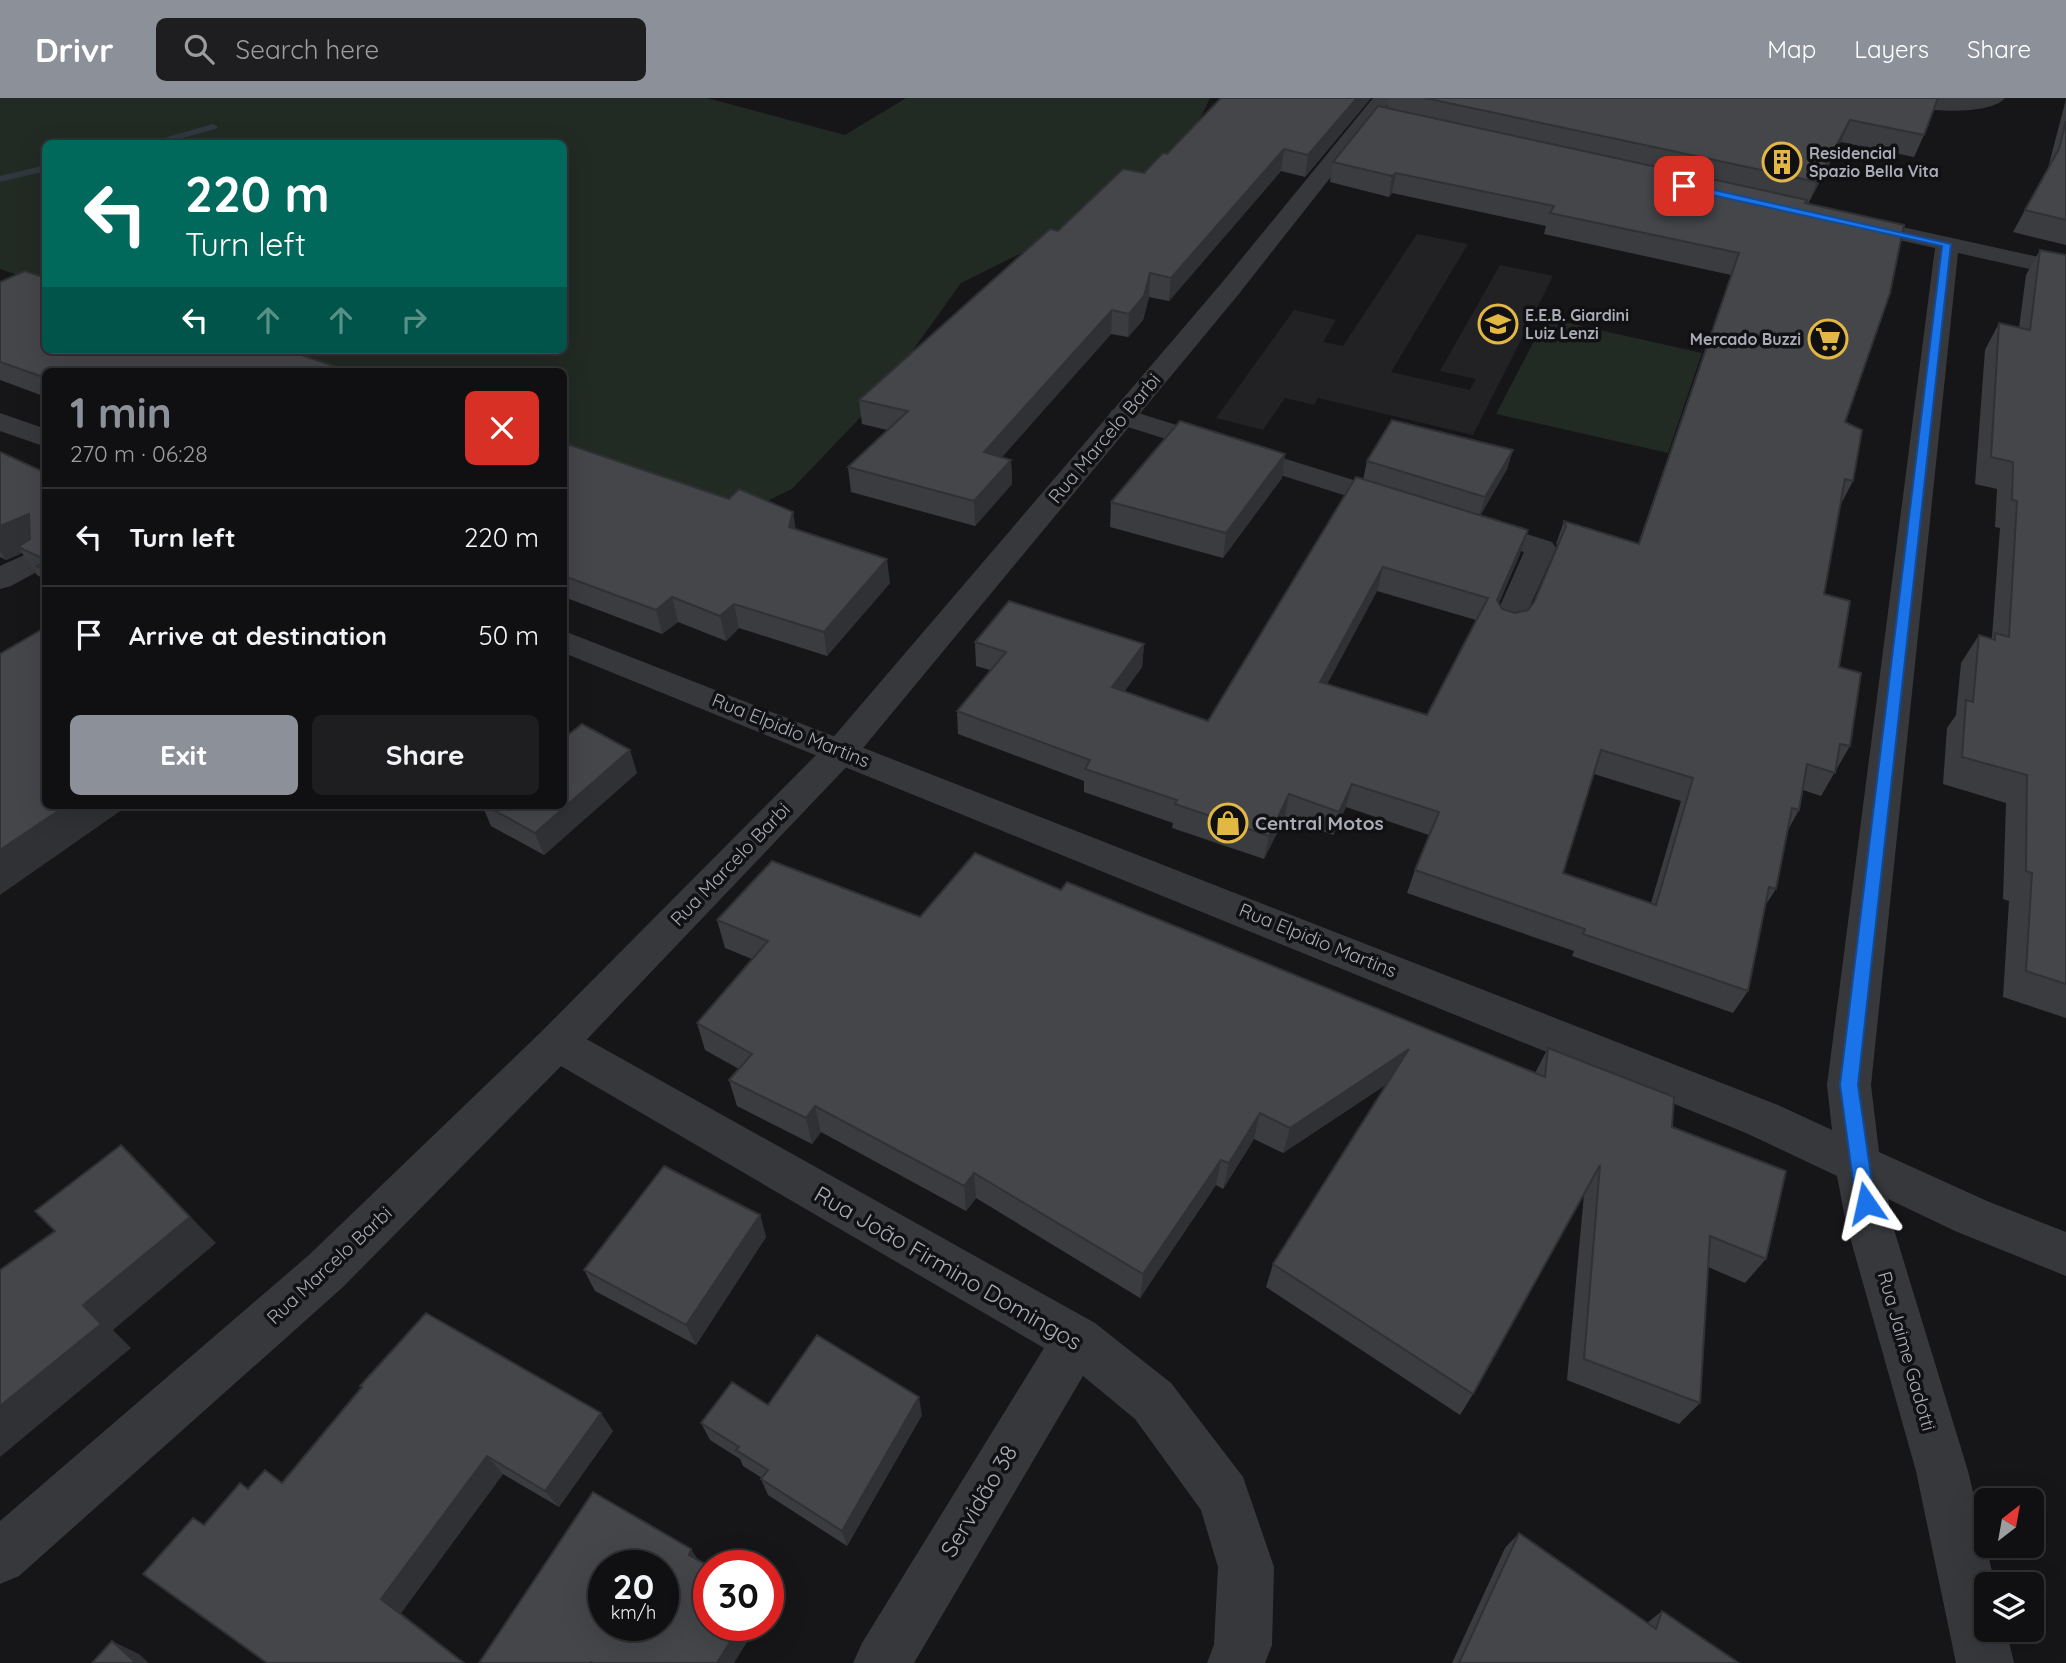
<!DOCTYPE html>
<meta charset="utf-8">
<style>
:root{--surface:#101012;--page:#1e1e20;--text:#f1f3f6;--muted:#9c9d9f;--line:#303032;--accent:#8c9099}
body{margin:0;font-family:Quicksand,sans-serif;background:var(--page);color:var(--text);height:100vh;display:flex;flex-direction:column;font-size:26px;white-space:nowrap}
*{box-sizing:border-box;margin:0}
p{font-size:23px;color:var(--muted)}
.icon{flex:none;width:38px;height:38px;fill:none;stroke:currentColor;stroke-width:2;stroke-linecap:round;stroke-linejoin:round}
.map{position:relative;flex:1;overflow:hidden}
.drawer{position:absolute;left:42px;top:270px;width:525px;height:441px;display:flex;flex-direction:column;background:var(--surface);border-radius:10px;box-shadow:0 7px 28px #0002,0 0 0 2px var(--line)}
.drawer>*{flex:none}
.banner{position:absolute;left:42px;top:42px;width:525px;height:214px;border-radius:10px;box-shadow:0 7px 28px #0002,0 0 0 2px var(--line);background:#00695c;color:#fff;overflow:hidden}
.needle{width:46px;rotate:31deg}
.controls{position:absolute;left:1974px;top:1390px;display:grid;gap:14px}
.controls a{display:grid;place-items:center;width:70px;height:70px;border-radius:10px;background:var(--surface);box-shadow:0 7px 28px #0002,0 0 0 2px var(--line);font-size:35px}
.speed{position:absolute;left:588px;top:1452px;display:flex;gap:14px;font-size:35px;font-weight:700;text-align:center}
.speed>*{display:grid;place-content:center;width:91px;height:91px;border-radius:50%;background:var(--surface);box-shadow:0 7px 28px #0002,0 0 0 2px var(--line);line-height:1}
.speed small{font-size:18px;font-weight:400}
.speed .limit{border:10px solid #d22;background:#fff;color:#111}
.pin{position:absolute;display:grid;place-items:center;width:60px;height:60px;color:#fff;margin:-30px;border-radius:14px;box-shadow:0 4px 10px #0006}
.me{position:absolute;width:77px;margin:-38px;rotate:349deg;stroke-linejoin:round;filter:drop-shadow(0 0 5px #0008)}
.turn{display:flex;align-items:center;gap:24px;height:147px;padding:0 28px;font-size:32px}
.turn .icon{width:91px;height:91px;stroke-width:2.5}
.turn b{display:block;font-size:49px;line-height:60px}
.lanes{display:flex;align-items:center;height:66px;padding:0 28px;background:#0003;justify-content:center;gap:35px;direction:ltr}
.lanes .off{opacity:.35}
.round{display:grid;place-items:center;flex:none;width:74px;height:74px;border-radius:10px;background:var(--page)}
.head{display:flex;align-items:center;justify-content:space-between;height:119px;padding:0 28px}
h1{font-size:42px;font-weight:700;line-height:52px;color:var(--accent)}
.action{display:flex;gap:14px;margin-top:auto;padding:14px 28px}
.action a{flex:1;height:80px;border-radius:10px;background:var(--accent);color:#fff;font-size:28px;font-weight:700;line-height:80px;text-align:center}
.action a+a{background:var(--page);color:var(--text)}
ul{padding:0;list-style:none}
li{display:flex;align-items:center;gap:21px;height:98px;padding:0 28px;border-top:2px solid var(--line)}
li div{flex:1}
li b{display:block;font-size:26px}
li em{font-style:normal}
header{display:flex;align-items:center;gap:42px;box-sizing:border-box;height:98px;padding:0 35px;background:var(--accent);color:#fff}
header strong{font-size:33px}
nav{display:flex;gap:38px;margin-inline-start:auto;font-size:24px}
.search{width:490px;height:63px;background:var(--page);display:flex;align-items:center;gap:18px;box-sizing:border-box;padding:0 24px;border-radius:10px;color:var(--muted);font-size:26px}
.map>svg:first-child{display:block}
.built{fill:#222225}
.green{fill:#222a24}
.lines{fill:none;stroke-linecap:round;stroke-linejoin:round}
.stream{fill:#30383f;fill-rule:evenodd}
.minor{fill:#37383c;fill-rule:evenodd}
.tertiary{fill:#37383c;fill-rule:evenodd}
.wall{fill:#3b3c40;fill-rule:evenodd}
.shaded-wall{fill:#303134}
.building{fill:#45464a;stroke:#303134;stroke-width:2;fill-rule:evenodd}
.route{fill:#1a73e8;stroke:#114b97;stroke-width:2}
.labels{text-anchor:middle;stroke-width:7;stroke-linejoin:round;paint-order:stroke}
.far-poi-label{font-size:16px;font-weight:bold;fill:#a9acb6;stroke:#111113;text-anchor:start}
.street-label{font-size:19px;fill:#a9acb6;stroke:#111113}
.poi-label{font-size:19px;font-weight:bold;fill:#a9acb6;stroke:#111113;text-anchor:start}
.near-street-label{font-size:23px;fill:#a9acb6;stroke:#111113}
</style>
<header>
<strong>Drivr</strong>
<div class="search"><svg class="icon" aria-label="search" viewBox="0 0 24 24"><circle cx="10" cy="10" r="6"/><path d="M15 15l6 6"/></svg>Search here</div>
<nav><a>Map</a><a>Layers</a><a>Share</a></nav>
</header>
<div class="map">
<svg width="2066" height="1565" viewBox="0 0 2066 1565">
<rect width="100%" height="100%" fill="#161618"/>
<!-- built -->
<path class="built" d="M1417 136 1468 146 1391 274 1470 292 1476 281 1440 273 1500 167 1553 178 1473 337 1318 300 1314 307 1285 300 1263 332 1216 320 1294 212 1336 222 1323 244 1343 248Z"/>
<!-- green -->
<path class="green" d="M0 0H707L845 37 906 0H1210L1178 67 1062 135 961 185 878 301 792 391 732 420 564 363V273H301L239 252H564V46H46L45 186 0 171Z
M1546 220 1702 255 1668 355 1496 316Z"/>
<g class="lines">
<!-- stream -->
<path class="stream" d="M213 26 218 29 216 31 160 46H143Z
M46 67V73L0 84V78Z"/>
<!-- minor -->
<path class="minor" d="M1897 0H2005C1991 18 1911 16 1897 0Z
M1852 118 2066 165V179L1958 155 1871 987 1879 1054 1987 1103 2066 1134V1178L1955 1133 1888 1101 1892 1125 1968 1373 1995 1486H1986V1531H2006L2014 1565H1956L1916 1373 1846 1125 1837 1078 1746 1035 564 555V533L1778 1007 1832 1032 1827 987 1935 150 1844 130 1841 125 1844 120Z
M1122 310 1411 400 1416 406 1411 412 1401 415 1391 412 1112 324 1108 318 1112 312Z
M0 315 46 331V349L0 333Z
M1475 420 1552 444 1556 450 1519 533 1508 536 1497 533 1492 526 1524 454 1464 435 1460 429 1464 423Z
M46 447V469L11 488 0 491V468Z
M557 927 572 933 1095 1225 1171 1285 1243 1379 1274 1469 1272 1547 1265 1565H1207L1214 1547 1218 1469 1201 1412 1135 1321 1083 1278 914 1565H853L862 1545 1044 1250 542 957 536 945 542 933Z"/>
<!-- tertiary -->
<path class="tertiary" d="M1373 0H1393L1238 197 854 661 572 957 343 1189 19 1478 0 1486V1423L309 1157 542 933 830 643 1220 187Z"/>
</g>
<!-- wall -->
<path class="wall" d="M1221 0H1371L1305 79 1281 73 1169 203 1149 199 1143 222 1128 239 1111 236 1002 359 1011 362 1012 386 975 428 851 394 848 369 887 332 862 326 859 302 1058 133 1144 75 1167 56Z
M1388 0H1938L1924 37 1914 59 1841 44 1808 106 1845 324 1853 383 1841 406 1824 496 1839 569 1850 648 1821 698 1803 692 1799 712 1788 732 1776 791 1765 808 1748 893 1733 915 1572 858 1574 853 1407 795 1415 772 1429 737 1346 709 1333 737 1285 719 1264 761 1172 730 1173 725 1084 694V683L958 636 957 613 990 572 976 568 975 544 1144 546 1142 569 1124 594 1208 623 1363 382 1367 363 1513 352 1507 371 1480 418 1520 456 1499 505 1502 511 1515 515 1528 512 1534 504 1558 449 1556 446 1564 423 1638 446 1731 177 1544 136 1546 128 1392 95 1389 99 1330 84 1333 64 1387 10ZM1377 493 1476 522 1427 617 1327 586ZM1594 676 1681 703 1651 805 1563 775Z
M2066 1V147L2013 134 2048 70Z
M2040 152 2066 157V920L2003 899 2009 803 2003 801 2006 705 1943 686 1947 630 1956 617 1961 565 1979 537 1991 541 1992 539 2000 430 1995 429 1997 391 1975 386 1985 252 1999 225 2019 230 2026 177Z
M0 184 46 273V299L0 282Z
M564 345 796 431 890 485 827 558 739 530 726 543 678 524 662 536 564 499Z
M0 354 46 375V482L37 477 22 455 6 462 0 459Z
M1285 356 1282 380 1223 460 1110 429 1111 404Z
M637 675 544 757 491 728 482 707H564Z
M1061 792 1535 975 1548 950 1672 1029 1766 1161 1745 1185 1708 1169 1700 1305 1679 1326 1567 1282 1584 1096 1473 1296 1460 1317 1266 1189 1273 1166 1387 986 1283 1055 1254 1041 1223 1091 1216 1087 1140 1200 976 1100 966 1113 821 1034 812 1046 737 1008 729 982 739 971 705 952 697 925 752 861 725 850 717 822 920 819Z
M760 1117 766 1139 696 1247 595 1193 584 1172Z
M768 1307 922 1317 847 1448 768 1397 761 1381 762 1380 743 1368 740 1361 710 1342 701 1325Z
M613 1333 559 1409 503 1376 401 1515 204 1427 248 1391Z
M1519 1435 1647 1525 1662 1513 1739 1565H1452L1505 1450Z"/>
<!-- shaded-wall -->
<path class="shaded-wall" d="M1357 0H1371L1305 79 1308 57Z
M1850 22 1841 44 1808 106 1817 84Z
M1284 51 1281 73 1169 203 1171 180Z
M1396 75 1392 95 1389 99 1392 78Z
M1150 175 1149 199 1143 222 1128 239 1129 216Z
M1112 212 1111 236 985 378 984 354Z
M1513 352 1507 371 1479 419 1485 399Z
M1285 356 1282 380 1223 460 1226 435Z
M1011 362 1012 386 975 428 974 403Z
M793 414 797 438 789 429Z
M29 416 46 443 18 449 22 455 6 462 0 453V428Z
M1528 432 1520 456 1490 525 1497 502Z
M887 461 890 485 827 558 824 534Z
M1383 469 1377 493 1316 607 1320 584Z
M672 499 678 524 662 536 656 512Z
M734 506 739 530 726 543 720 518Z
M1144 546 1142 569 1110 613 1112 589Z
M630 652 637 675 544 757 535 735Z
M1352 686 1346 709 1333 737 1339 714Z
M1289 696 1285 719 1264 761 1269 738Z
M67 707H129L0 797V752Z
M1409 951 1399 978 1283 1055 1290 1030Z
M815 1008 821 1034 812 1046 806 1020Z
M1260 1015 1254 1041 1223 1091 1229 1065Z
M121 1047 216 1145 113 1232 131 1250 0 1359V1308L83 1207Z
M1221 1062 1216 1087 1140 1200 1143 1176Z
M974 1075 976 1100 966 1113 964 1088Z
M760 1117 766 1139 696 1247 686 1227Z
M919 1299 922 1317 847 1448 842 1433Z
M601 1315 613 1333 559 1409 545 1393Z
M487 1358 503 1376 401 1515 465 1565H464L381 1501Z
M691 1451 701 1466 689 1457Z
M740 1528H757L734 1565H717Z
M112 1543 139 1556 149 1565H136Z"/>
<!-- building -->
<path class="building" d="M1221 0H1357L1308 57 1284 51 1171 180 1150 175 1144 198 1129 216 1112 212 984 354 1011 362 974 403 848 369 908 313 859 302 1050 131 1058 133 1123 71 1144 75 1163 55 1167 56Z
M1425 0H1938L1924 37 1850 22 1817 84Z
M1378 8 1807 102 1805 105 1904 127 1890 195 1845 324 1862 332 1853 383 1845 381 1824 496 1850 503 1839 569 1861 575 1850 648 1840 646 1835 675 1807 666 1799 712 1792 710 1776 791 1769 789 1748 893 1583 836 1585 831 1415 772 1439 714 1352 686 1339 714 1289 696 1269 738 1175 706 1177 702 1085 671 1090 662 957 613 1006 554 975 544 1009 503 1144 546 1112 589 1208 623 1356 379 1528 432 1497 502 1502 511 1515 515 1528 512 1534 504 1566 428 1564 423 1639 446 1739 155 1550 115 1554 108 1396 75 1392 78 1333 64ZM1383 469 1488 500 1427 617 1320 584ZM1601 652 1693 680 1656 807 1563 775Z
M2066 23V122L2025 112 2059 51Z
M2040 152 2066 157V886L2026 873 2032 775 2026 773 2027 677 1962 659 1966 602 1973 604 1979 537 1995 542V535L2009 539 2017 403 2012 402 2013 364 1991 359 1999 225 2030 232Z
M25 173 46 180V252H286L349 273H46V280L0 264V184Z
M1392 322 1513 352 1485 399 1367 363Z
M1180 323 1285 356 1226 435 1111 404Z
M564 345 729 401 739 391 793 414 789 429 887 461 824 534 734 506 720 518 672 499 656 512 564 478Z
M0 354 46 375V462L18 449 30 441 29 416 0 428Z
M46 463V473L37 468Z
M46 529V707H67L0 752V556Z
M582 626 630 652 535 735 485 707H564V640Z
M975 755 1061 792 1067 784 1545 979 1548 950 1674 999 1672 1029 1786 1073 1766 1161 1710 1138 1700 1305 1584 1261 1600 1067 1473 1296 1273 1166 1409 951 1290 1030 1260 1015 1229 1065 1221 1062 1143 1176 974 1075 964 1088 815 1008 806 1020 729 982 752 956 697 925 768 843 717 822 772 763 920 819Z
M121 1047 190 1119 83 1207 101 1226 0 1308V1172L55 1133 35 1113Z
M664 1068 760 1117 686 1227 584 1172Z
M426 1215 601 1315 545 1393 487 1358 381 1501 464 1565H267L143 1476 193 1420 204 1427 240 1385 248 1391 265 1372 282 1385 362 1289 360 1288Z
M817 1237 919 1299 842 1433 761 1381 768 1372 736 1352 739 1349 701 1325 732 1284 768 1307Z
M593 1394 691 1451 689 1457 709 1468V1528H740L717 1565H594L591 1564 590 1565H479ZM604 1468H663V1528H604Z
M1519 1435 1656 1531 1662 1513 1739 1565H1459Z
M112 1543 136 1565H92Z"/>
<!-- route -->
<path class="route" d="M1684 85 1951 146 1858 987 1875 1105 1872 1112 1866 1114 1859 1112 1856 1105 1840 987 1942 148 1680 90V86Z"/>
<!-- icons -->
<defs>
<symbol id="building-ring" viewBox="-11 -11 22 22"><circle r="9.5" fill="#111113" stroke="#e2b743" stroke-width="1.5"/><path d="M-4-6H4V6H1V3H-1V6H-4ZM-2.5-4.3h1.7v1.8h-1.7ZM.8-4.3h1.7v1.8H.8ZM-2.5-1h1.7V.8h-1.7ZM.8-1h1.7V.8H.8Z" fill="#e2b743"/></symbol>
<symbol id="school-ring" viewBox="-11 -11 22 22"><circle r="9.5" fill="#111113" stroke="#e2b743" stroke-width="1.5"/><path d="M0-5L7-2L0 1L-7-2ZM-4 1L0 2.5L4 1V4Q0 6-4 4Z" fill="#e2b743"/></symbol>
<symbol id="supermarket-ring" viewBox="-11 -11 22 22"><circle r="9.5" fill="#111113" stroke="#e2b743" stroke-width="1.5"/><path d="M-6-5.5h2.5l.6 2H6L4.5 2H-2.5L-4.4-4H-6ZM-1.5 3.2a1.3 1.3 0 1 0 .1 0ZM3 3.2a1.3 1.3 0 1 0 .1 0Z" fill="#e2b743"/></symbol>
<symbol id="shop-ring" viewBox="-11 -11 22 22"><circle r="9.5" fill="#111113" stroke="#e2b743" stroke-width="1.5"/><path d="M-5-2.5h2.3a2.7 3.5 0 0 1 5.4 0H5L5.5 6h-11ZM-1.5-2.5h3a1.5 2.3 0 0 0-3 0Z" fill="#e2b743"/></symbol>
</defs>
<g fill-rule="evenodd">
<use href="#building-ring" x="1760" y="42" width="44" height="44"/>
<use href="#school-ring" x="1476" y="204" width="44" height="44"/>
<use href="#supermarket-ring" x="1806" y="219" width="44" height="44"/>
<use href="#shop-ring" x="1206" y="703" width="44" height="44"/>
</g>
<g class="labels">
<!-- far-poi labels -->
<g class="far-poi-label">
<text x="1809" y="61">Residencial<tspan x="1809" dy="18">Spazio Bella Vita</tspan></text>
<text x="1525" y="223">E.E.B. Giardini<tspan x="1525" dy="18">Luiz Lenzi</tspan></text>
<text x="1801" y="247" text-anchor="end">Mercado Buzzi</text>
</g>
<!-- street labels -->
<g class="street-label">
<text transform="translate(1104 340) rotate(-50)" y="7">Rua Marcelo Barbi</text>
<text transform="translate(791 632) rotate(22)" y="7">Rua Elpidio Martins</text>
<text transform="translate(730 766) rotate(-46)" y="7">Rua Marcelo Barbi</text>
<text transform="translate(1318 842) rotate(22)" y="7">Rua Elpidio Martins</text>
<text transform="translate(329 1167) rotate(-43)" y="7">Rua Marcelo Barbi</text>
<text transform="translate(1907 1253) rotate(74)" y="7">Rua Jaime Gadotti</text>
</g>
<!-- poi labels -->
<g class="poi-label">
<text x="1255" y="732">Central Motos</text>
</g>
<!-- near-street labels -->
<g class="near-street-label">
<text transform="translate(948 1170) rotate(30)" y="8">Rua João Firmino Domingos</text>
<text transform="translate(979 1403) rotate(-59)" y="8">Servidão 38</text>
</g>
</g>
</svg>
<div class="controls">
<a><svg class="needle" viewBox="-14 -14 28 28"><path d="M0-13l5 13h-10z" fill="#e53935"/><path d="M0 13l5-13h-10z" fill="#9c9d9f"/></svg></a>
<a><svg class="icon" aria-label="layers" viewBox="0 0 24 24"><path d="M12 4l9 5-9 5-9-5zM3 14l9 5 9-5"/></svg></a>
</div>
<div class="speed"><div>20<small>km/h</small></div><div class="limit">30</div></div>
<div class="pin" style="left:1684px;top:88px;background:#d93025"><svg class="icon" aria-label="arrive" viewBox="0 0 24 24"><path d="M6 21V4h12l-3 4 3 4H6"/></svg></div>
<svg class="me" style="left:1866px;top:1105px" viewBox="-20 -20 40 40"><path d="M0-17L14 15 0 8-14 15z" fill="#1a73e8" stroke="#fff" stroke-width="4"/></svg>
<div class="banner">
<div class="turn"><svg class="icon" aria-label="left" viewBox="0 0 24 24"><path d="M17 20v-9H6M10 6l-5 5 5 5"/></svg><div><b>220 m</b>Turn left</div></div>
<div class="lanes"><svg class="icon" aria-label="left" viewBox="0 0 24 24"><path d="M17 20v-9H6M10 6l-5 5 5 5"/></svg><svg class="icon off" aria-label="ahead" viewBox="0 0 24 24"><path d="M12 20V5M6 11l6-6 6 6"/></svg><svg class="icon off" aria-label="ahead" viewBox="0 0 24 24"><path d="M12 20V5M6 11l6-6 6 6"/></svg><svg class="icon off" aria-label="right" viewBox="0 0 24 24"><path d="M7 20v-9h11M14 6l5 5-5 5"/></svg></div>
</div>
<section class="drawer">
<div class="head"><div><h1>1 min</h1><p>270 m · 06:28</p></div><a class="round" style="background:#d93025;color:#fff"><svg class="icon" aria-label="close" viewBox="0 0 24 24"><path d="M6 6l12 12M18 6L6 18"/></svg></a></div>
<ul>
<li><svg class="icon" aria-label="left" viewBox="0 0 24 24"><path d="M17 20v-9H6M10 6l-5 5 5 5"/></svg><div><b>Turn left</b></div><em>220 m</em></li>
<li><svg class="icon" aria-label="arrive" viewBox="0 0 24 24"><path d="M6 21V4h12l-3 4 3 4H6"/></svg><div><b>Arrive at destination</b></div><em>50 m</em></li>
</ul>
<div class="action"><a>Exit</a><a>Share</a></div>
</section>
</div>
